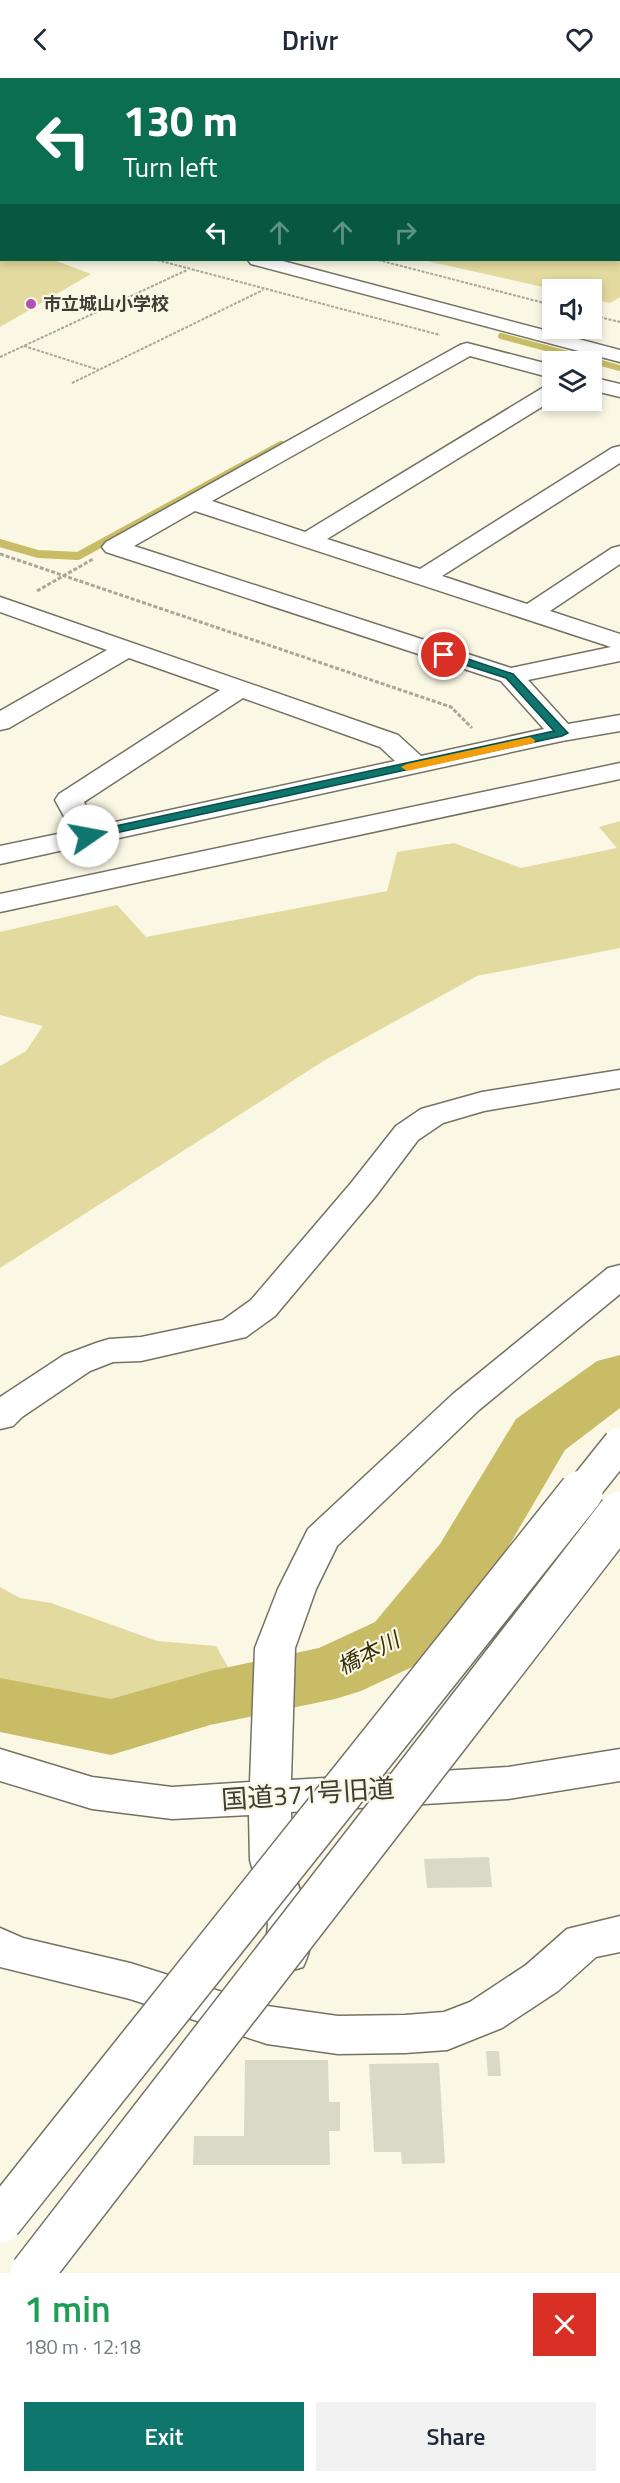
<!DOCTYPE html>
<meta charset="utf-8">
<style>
:root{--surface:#fff;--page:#f2f2f3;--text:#1f2937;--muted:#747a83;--accent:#0f766e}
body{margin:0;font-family:"Titillium Web","Noto Sans JP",sans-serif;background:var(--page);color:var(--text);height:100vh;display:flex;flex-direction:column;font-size:22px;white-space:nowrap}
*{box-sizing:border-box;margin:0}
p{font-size:20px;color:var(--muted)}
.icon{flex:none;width:33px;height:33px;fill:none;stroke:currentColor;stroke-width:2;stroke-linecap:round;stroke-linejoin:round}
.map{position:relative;height:2195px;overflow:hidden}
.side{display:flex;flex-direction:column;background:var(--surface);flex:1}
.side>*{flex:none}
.top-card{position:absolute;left:0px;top:0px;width:621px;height:183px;box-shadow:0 3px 9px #0003;background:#0b6e4f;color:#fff;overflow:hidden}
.controls{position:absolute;left:542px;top:201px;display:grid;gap:12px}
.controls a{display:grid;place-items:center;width:60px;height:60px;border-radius:0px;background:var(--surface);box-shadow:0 3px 9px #0003;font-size:30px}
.pin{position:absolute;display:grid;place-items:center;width:51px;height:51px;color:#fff;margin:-26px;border:3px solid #fff;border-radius:50%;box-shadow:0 2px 6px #0007}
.me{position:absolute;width:66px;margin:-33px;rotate:78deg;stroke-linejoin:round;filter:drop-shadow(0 0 4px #0008)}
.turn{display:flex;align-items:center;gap:21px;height:126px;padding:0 24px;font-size:27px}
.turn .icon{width:78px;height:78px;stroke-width:2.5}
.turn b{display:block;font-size:42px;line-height:51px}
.lanes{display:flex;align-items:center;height:57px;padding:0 24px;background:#0003;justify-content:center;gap:30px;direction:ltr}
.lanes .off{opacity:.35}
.round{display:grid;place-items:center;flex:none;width:63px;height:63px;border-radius:0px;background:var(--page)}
.overview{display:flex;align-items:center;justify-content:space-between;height:102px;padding:0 24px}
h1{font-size:36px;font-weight:600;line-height:45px;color:#1e9e55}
.action{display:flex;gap:12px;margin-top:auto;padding:12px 24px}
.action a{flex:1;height:69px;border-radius:0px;background:var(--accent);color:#fff;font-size:24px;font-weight:600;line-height:69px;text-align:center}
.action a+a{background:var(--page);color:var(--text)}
header{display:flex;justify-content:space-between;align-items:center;height:78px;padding:0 24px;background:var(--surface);font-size:27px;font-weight:600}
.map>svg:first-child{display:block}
.green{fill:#e3da9f}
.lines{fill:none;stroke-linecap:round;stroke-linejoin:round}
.stream-far1{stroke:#c9bc66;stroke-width:6}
.stream{stroke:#c9bc66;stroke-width:8}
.river{fill:#c9bc66;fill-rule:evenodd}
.building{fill:#dad8c6}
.minor-casing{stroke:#747262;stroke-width:3}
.path-far1{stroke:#a9a79a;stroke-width:2;stroke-dasharray:3 1.5;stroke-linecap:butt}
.path{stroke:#a9a79a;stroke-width:3;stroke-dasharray:4 2;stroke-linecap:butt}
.minor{fill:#fff;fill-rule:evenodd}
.minor-bridge-far1-casing{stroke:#747262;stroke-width:36;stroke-linecap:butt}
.minor-bridge-casing{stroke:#747262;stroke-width:46;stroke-linecap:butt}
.minor-bridge-far1{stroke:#fff;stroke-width:33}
.minor-bridge{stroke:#fff;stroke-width:43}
.route{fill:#0f766e;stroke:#0a4d48;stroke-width:1.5}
.slow{fill:#f59e0b}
.poi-dot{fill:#b24eb4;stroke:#faf7e5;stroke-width:2}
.labels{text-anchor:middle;stroke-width:4.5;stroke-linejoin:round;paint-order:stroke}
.far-poi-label{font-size:18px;font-weight:bold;fill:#3d3c35;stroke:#faf7e5;text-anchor:start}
.water-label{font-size:22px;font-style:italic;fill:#332e07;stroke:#faf7e5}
.near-street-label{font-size:26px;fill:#3d3c35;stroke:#faf7e5}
</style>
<header><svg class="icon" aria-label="back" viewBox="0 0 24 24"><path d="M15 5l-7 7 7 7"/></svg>Drivr<svg class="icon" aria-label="heart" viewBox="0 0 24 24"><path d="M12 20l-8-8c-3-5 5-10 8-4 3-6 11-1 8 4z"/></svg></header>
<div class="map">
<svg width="620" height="2195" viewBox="0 0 620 2195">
<rect width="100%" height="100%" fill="#faf7e5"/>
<!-- green -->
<path class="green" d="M620 90V219L610 225 591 221V212L552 211 427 183 620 182Z
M0 160 2 182H54L91 196 0 249Z
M620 743V870L477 898 325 982 0 1190V988L26 973 43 948 0 937V854L117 827 146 859 387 813 397 774 454 765 521 790 617 770 599 749Z
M0 1509 20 1520 51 1525 157 1563 216 1568 228 1589 99 1628 8 1606 0 1609Z"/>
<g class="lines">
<!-- stream-far1 -->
<path class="stream-far1" d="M501 258 620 290"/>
<!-- stream -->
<path class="stream" d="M0 465 38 476 78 478 281 367"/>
<!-- river -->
<path class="river" d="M620 1277V1330L565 1372 490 1500 427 1582 361 1613 335 1621 210 1647 111 1677 0 1654V1600L111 1621 210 1593 319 1570 375 1544 440 1466 516 1341 597 1283Z"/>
</g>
<!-- building -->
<path class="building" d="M489 1779 492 1809 427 1810 424 1781Z
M486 1973H499L501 1998H488Z
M245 1982H328L329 2024H340V2053H329L330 2087H193L194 2058H244Z
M439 1985 445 2085 402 2086 401 2074H374L369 1986Z"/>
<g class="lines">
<defs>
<path id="minor" d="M45 0H64L44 2Z
M166 0H186L165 2Z
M281 0H303L304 2H282Z
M421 0H440L420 2Z
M557 0H576L556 2Z
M0 16H2L0 27Z
M0 51H2V61H0Z
M0 100H2V112H0Z
M248 182H279L620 272V284L251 186Z
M467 265 552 287V300L470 278 212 423 305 454 544 309 552 308 553 322 327 461 420 491 612 370 620 368V385L442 498 527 526 612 470 620 468V486L550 533 620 556V583L528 602 568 646 620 637V653L562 663 0 786V768L72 753 55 722 59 716 220 612 129 580 9 650 0 652V633L107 572 0 534V519L398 657 421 678 544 651 501 603 106 474 102 469 106 464 460 267ZM195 433 611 569 511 590 134 468ZM243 620 380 669 395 683 97 748 84 724Z
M591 299 620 306V319L591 312Z
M620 685V701L0 834V816Z
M620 992V1010L484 1033 443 1045 418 1062 375 1119 275 1238 246 1259 141 1283 113 1284 90 1293 22 1339 13 1348 0 1351V1319L64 1277 96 1265 109 1261 141 1259 223 1242 251 1222 351 1105 396 1048 421 1031 482 1014Z
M620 1187V1216L479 1332 337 1468 316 1511 295 1570 291 1702 508 1689 620 1671V1703L508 1721 291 1734C292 1749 291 1766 292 1781 297 1821 324 1847 303 1889L287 1894 271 1889 265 1876 268 1846 250 1782 249 1737 172 1741 92 1731 0 1703V1671L92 1699 172 1709 250 1704 255 1570 278 1511 308 1451 453 1316 608 1190Z
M620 1838V1874L596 1879 558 1913 502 1950 447 1972 405 1975 338 1976 267 1966 130 1921 0 1889V1850L23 1860 130 1885 267 1928 338 1938 405 1937 444 1934 470 1924 526 1887 567 1851Z"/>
</defs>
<!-- minor casing -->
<use href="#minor" class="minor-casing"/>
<!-- path-far1 -->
<path class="path-far1" d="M389 0 395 2
M157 182 440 257
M378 182 552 227
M591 237 620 244
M24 268 99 292
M0 279 187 192
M72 305 263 212"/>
<!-- path -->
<path class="path" d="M0 476 451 629 472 650
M37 513 93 481"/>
<!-- minor -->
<use href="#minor" class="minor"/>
<defs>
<path id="minor-bridge-far1" d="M580 1416 620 1366"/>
<path id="minor-bridge" d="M0 2143 581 1414
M32 2195 620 1435"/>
</defs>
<!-- minor-bridge-far1 casing -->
<use href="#minor-bridge-far1" class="minor-bridge-far1-casing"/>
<!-- minor-bridge casing -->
<use href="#minor-bridge" class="minor-bridge-casing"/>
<!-- minor-bridge-far1 -->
<use href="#minor-bridge-far1" class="minor-bridge-far1"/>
<!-- minor-bridge -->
<use href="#minor-bridge" class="minor-bridge"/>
</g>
<!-- route -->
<path class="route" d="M444 573 513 596 568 655 562 658 88 761 83 758 88 754 554 653 506 600 440 579V574Z"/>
<!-- slow -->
<path class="slow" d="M530 659 535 662 534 665 407 693 401 689 407 686Z"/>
<!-- markers -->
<circle class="poi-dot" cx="31" cy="226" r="6"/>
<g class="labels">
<!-- far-poi labels -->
<g class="far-poi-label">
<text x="43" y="232">市立城山小学校</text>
</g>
<!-- water labels -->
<g class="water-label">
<text transform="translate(368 1575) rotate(-27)" y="8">橋本川</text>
</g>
<!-- near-street labels -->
<g class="near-street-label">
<text transform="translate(308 1716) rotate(-4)" y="9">国道371号旧道</text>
</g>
</g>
</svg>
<div class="controls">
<a><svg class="icon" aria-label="sound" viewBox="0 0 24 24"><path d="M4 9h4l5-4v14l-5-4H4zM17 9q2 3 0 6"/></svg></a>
<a><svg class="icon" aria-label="layers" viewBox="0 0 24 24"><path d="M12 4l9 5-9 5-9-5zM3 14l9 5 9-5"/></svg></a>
</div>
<div class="pin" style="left:444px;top:577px;background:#d93025"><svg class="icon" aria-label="arrive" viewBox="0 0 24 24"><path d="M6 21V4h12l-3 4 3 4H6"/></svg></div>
<svg class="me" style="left:88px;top:758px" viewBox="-20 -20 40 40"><circle r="19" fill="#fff"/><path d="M0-13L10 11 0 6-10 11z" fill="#0f766e"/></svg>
<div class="top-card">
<div class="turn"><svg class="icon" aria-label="left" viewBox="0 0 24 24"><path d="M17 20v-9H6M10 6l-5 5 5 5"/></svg><div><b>130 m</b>Turn left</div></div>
<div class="lanes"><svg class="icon" aria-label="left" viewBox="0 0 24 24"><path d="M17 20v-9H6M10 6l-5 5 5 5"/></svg><svg class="icon off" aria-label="ahead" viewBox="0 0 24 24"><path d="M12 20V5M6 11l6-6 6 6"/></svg><svg class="icon off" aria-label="ahead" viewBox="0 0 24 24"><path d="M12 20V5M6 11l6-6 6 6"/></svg><svg class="icon off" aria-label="right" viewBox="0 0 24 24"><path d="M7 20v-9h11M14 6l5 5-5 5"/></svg></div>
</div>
</div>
<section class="side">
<div class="overview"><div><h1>1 min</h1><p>180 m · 12:18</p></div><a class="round" style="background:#d93025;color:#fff"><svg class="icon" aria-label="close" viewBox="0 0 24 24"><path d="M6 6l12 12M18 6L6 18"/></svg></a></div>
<div class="action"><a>Exit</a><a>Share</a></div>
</section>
